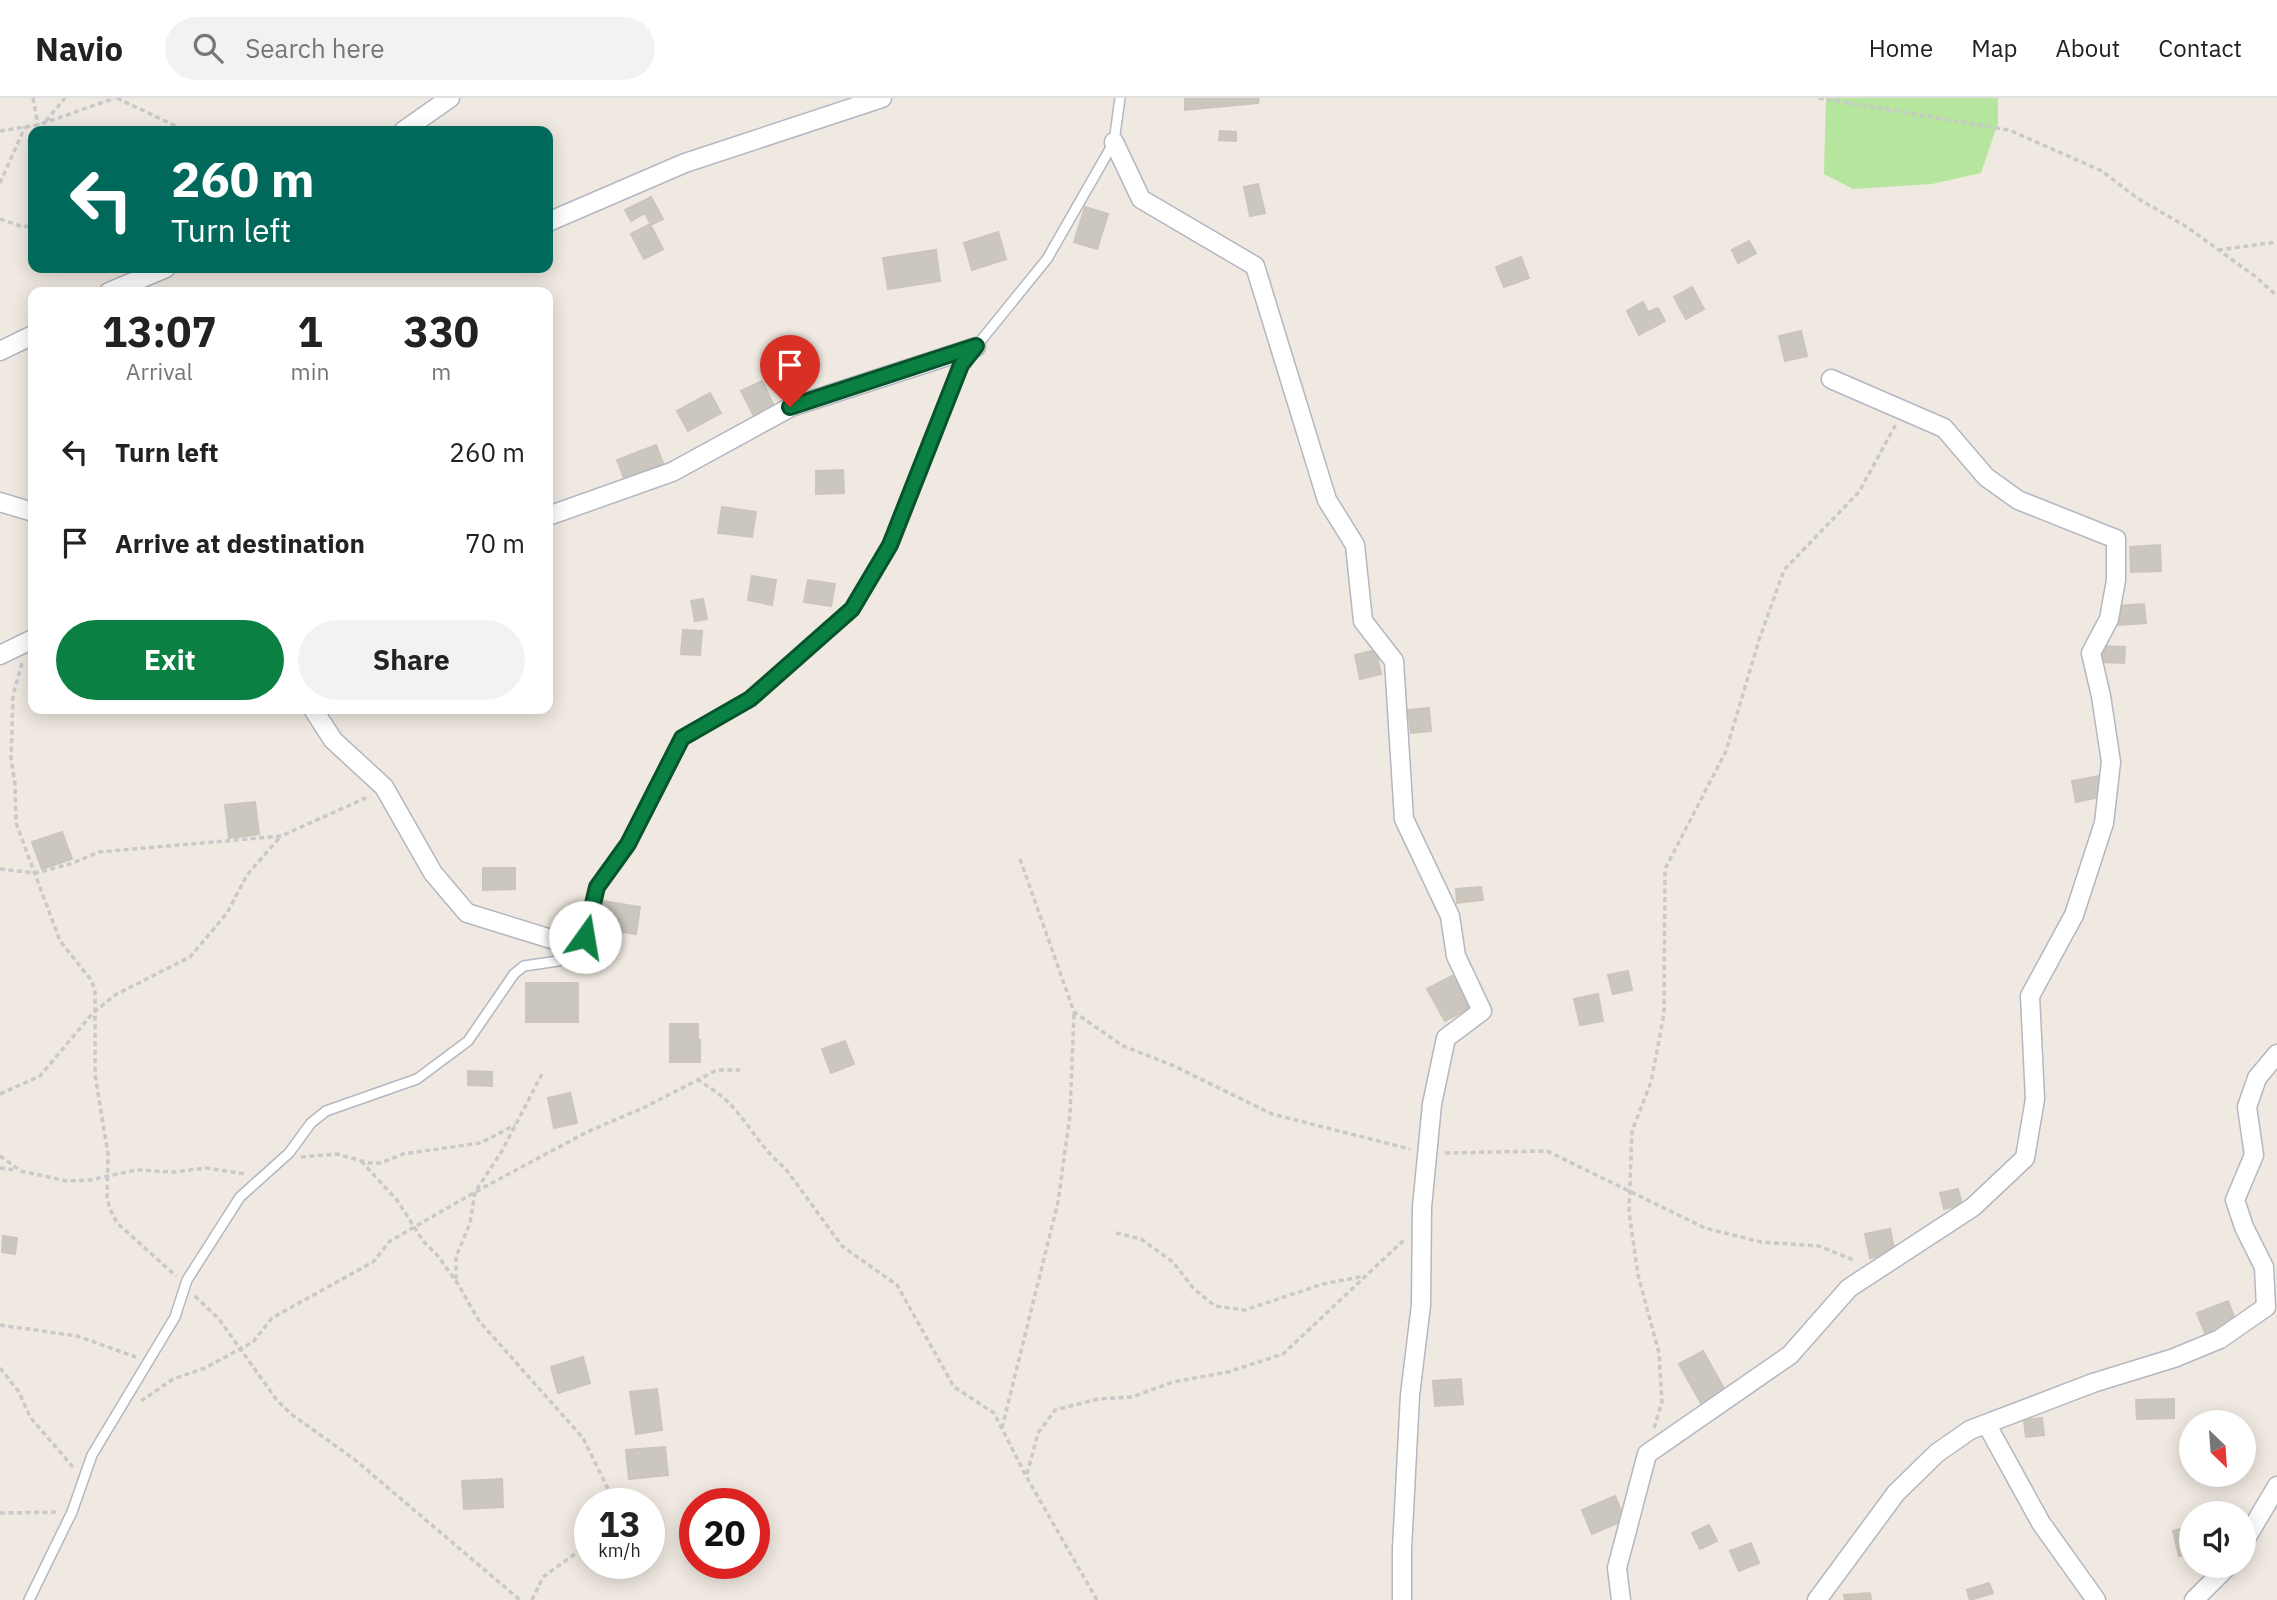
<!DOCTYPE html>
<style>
:root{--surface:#fff;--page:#f2f2f2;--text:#222;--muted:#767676;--line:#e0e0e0;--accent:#0b8043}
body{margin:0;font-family:"IBM Plex Sans",sans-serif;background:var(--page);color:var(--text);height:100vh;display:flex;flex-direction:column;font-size:26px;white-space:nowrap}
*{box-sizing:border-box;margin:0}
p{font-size:23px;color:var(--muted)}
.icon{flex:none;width:38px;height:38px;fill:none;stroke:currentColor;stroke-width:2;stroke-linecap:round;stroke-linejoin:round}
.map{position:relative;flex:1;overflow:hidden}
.drawer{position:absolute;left:28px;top:189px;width:525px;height:427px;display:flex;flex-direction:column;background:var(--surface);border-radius:14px;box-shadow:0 4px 18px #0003}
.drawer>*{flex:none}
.guide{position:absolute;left:28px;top:28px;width:525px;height:147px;border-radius:14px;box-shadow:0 4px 18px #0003;background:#00695c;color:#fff;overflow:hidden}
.needle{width:46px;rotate:155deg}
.fabs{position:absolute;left:2179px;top:1312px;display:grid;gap:14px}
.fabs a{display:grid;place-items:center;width:77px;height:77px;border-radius:50%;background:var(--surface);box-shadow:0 4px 18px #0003;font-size:35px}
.speed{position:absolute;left:574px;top:1390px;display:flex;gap:14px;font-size:35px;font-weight:700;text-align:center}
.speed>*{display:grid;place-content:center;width:91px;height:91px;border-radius:50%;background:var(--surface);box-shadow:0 4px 18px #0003;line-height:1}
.speed small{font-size:18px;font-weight:400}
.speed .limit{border:10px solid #d22;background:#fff;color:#111}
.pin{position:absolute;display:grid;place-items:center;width:60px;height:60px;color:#fff;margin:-72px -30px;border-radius:50% 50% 50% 0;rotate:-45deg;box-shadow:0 0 7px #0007}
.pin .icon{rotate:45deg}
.me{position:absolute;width:77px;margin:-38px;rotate:13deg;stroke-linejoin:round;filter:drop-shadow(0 0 5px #0008)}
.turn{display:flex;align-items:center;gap:24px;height:147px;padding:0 28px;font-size:32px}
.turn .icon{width:91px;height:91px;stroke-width:2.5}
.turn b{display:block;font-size:49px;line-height:60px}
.eta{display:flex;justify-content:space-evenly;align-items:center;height:119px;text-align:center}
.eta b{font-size:42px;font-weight:800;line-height:49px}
.button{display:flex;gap:14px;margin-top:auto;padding:14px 28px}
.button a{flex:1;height:80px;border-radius:42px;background:var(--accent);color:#fff;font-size:28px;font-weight:800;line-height:80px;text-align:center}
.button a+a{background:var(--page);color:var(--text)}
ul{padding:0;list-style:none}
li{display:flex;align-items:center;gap:21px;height:91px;padding:0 28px}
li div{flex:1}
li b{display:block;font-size:26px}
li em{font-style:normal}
header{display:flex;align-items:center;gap:42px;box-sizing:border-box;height:98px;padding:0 35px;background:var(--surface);border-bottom:2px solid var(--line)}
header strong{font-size:33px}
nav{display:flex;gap:38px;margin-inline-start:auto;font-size:24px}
.search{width:490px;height:63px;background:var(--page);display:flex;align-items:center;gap:18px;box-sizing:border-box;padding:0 24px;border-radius:38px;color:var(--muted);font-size:26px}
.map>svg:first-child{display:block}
.green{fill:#b6e59e}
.building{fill:#cbc7bf;stroke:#cbc5ba;stroke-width:2}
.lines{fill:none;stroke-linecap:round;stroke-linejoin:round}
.service-casing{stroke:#b4b7c1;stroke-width:12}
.minor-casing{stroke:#b4b7c1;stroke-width:21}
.path{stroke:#c9c9c9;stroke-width:3.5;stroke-dasharray:5 3.5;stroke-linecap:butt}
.service{stroke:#fff;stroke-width:9}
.minor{stroke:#fff;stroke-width:18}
.route-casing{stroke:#07532c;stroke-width:18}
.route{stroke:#0b8043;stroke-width:12}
</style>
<header>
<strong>Navio</strong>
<div class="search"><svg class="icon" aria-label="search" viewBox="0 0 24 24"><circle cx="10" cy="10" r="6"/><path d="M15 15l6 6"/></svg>Search here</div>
<nav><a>Home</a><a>Map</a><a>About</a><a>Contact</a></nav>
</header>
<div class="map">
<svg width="2277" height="1502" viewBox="0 0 2277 1502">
<rect width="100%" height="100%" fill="#efe9e1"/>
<!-- green -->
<path class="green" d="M1826 0H1998V25L1981 75 1932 86 1853 91 1824 76Z"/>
<!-- building -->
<path class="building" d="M1185 0H1259L1258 5 1185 12Z
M1220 33 1236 34V43L1219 42Z
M1258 86 1265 115 1250 118 1244 89Z
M651 99 663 121 651 127 645 115 631 123 625 112Z
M1085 109 1108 116 1097 151 1074 144Z
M650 126 663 151 644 161 631 136Z
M998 134 1006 161 972 172 964 145Z
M1749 143 1756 155 1738 165 1732 152Z
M936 152 940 183 888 191 883 160Z
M1521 159 1529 180 1504 189 1496 169Z
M1692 189 1704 211 1686 221 1674 199Z
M1643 204 1648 214 1658 210 1665 223 1639 237 1627 213Z
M1801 233 1807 258 1785 263 1779 238Z
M762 283 774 308 754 318 741 293Z
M710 295 721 315 688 333 677 313Z
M656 347 665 370 626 385 617 362Z
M843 372 844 395 816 396V373Z
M722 409 756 414 752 439 718 435Z
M2160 447 2161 473 2131 474 2130 449Z
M752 478 776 482 772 507 748 502Z
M808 482 835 486 831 508 804 504Z
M703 501 707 521 695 523 691 503Z
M2144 506 2146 525 2118 527 2116 508Z
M683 532 702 533 700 557 681 556Z
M2100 548 2125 549 2124 565 2099 564Z
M1376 552 1381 576 1360 581 1355 557Z
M1429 610 1431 633 1411 635 1408 612Z
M2100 678 2104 698 2076 704 2072 683Z
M255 704 259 736 229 740 225 707Z
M62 734 72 761 42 771 32 744Z
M483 770H515V791L483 792Z
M1481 789 1483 802 1457 805 1456 791Z
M603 803 640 809 636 836 599 830Z
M1628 873 1632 892 1613 896 1608 877Z
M1454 877 1472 909 1445 923 1427 891Z
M526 885H578V924H526Z
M1598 896 1603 923 1580 927 1574 901Z
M670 926H698V940L670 941Z
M700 942V964H670V943Z
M845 943 854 966 831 975 822 951Z
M468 973 492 974V988L468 987Z
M570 995 577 1025 554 1030 548 1000Z
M1958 1091 1962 1106 1944 1111 1940 1095Z
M1890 1131 1895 1155 1870 1160 1865 1136Z
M3 1138 17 1140 15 1156 2 1154Z
M2228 1203 2236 1224 2205 1235 2197 1215Z
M1703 1253 1726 1294 1702 1307 1679 1266Z
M583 1259 590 1285 558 1295 551 1269Z
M1461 1281 1463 1306 1435 1308 1433 1283Z
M657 1291 662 1332 636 1336 630 1294Z
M2174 1301V1320L2137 1321 2136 1302Z
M2042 1320 2044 1337 2026 1339 2024 1322Z
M665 1349 668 1377 629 1381 626 1352Z
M502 1381 503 1409 464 1411 462 1383Z
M1615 1398 1625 1422 1592 1436 1582 1412Z
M1709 1427 1717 1443 1700 1451 1692 1435Z
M2191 1428V1455L2179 1458 2173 1433Z
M1751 1445 1759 1465 1739 1473 1730 1453Z
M1989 1485 1993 1495 1970 1502 1967 1492Z
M1870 1495 1871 1502H1845L1844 1497Z"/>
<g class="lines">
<defs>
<path id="service" d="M29 1502 72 1414 92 1357 175 1219 187 1182 240 1099 289 1055 311 1025 326 1013 417 981 468 943 514 876 524 868 558 863 568 857 585 839 597 789 628 745 682 640 750 601 852 511 890 447 961 267 1047 161 1114 44 1120 0"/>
<path id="minor" d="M403 33 450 0
M1114 44 1141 101 1255 168 1327 402 1355 447 1363 523 1394 563 1404 721 1450 818 1456 858 1482 913 1446 940 1432 1006 1422 1109 1421 1207 1410 1297 1402 1451V1502
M548 124 685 65 882 0
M109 194 166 170
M0 253 33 237
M0 404 33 414
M548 418 672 374 791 309 976 249
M0 557 33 541
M313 611 333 642 384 689 433 775 467 815 577 849
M1987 1327 2041 1425 2096 1502
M2244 1444 2277 1388
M1621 1502 1617 1470 1647 1356 1790 1257 1849 1190 1973 1109 2025 1060 2035 1001 2030 898 2074 817 2104 725 2111 664 2101 598 2091 555 2109 521 2116 482V441L2018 402 1986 379 1944 330 1831 281
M1817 1502 1896 1395 1937 1355 1970 1332 2093 1285 2174 1260 2220 1241 2266 1209 2264 1169 2244 1129 2235 1102 2254 1057 2247 1009 2257 980 2277 956
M2194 1502 2228 1468"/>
</defs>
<!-- service casing -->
<use href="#service" class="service-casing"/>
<!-- minor casing -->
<use href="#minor" class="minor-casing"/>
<!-- path -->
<path class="path" d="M33 0 38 27
M117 0 186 33
M1819 0 2009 32 2102 73 2137 100 2187 129 2256 179 2277 198
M46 23 65 0
M0 33 38 27 115 0
M0 85 25 29
M0 121 20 128 33 129
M2218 152 2277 144
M22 565 13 597 12 631 11 660 15 686 16 725 60 843 92 883 95 894V977L108 1056 107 1100 110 1111 117 1125 176 1178
M1020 761 1074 914 1123 948 1172 967 1272 1016 1410 1051
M0 771 35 775 70 766 99 754 281 738 370 698
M697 981C707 988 717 994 725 1001 747 1022 761 1051 785 1070L842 1148 897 1187 954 1289 994 1315 1026 1378 1097 1502
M0 996 40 978 92 916 115 897 190 859 227 815 247 777 280 739
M1445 1055 1547 1053 1705 1130 1761 1144 1819 1148 1856 1163
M0 1058 21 1073 67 1083 90 1082 136 1072 174 1074 206 1070 246 1076
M301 1059 337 1056 369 1065H381L403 1056 480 1045 515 1027
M361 1063 397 1102 423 1143 438 1158 458 1186 479 1223 583 1340 615 1405
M0 1070 15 1072
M1116 1135 1141 1141 1173 1164 1193 1190 1215 1208 1245 1212 1323 1186 1365 1178
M456 1181V1159L470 1125 475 1094 502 1053 542 976
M195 1198 219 1221 276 1301 291 1316 354 1361 520 1502
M0 1227 77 1238 136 1259
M0 1270 19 1294 30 1319 73 1369
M141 1303 173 1281 205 1270 253 1244 272 1220 373 1164 390 1143 475 1094 587 1034 643 1010 717 972H740
M1002 1330 1058 1104 1070 1017 1074 914
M1654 1330 1662 1304 1659 1255 1638 1177 1629 1114 1632 1033 1651 984 1664 916 1665 771 1726 653 1759 542 1784 472 1859 394 1896 326
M1027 1376 1038 1335 1055 1312 1098 1301 1132 1299 1173 1284 1228 1274 1283 1256 1405 1141
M0 1415 59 1414
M532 1502 543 1479 590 1445"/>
<!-- service -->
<use href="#service" class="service"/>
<!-- minor -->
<use href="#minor" class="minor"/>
</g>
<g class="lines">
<defs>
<path id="route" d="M585 839 597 789 628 746 682 640 750 601 852 511 890 447 961 267 976 248 790 309"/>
</defs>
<!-- route casing -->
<use href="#route" class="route-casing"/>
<!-- route -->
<use href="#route" class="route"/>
</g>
</svg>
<div class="fabs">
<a><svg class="needle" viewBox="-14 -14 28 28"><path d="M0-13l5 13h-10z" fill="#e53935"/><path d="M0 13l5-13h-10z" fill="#767676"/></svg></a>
<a><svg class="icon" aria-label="sound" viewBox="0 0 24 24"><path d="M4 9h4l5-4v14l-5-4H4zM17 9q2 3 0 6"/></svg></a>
</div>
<div class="speed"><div>13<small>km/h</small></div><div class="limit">20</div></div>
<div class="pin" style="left:790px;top:309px;background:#d93025"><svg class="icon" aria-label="arrive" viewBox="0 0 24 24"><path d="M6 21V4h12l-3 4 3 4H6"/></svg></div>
<svg class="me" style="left:585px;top:839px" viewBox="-20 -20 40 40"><circle r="19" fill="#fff"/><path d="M0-13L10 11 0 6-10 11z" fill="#0b8043"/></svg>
<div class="guide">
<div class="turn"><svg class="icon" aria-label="left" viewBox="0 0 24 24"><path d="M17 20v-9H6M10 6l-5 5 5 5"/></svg><div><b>260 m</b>Turn left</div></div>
</div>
<section class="drawer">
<div class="eta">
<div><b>13:07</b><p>Arrival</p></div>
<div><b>1</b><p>min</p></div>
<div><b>330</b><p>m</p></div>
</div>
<ul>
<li><svg class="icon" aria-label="left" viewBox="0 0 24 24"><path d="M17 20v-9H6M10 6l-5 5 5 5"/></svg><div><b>Turn left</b></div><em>260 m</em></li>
<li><svg class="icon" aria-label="arrive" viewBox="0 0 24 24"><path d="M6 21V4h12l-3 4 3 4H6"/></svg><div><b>Arrive at destination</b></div><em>70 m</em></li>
</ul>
<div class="button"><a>Exit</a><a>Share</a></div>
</section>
</div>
